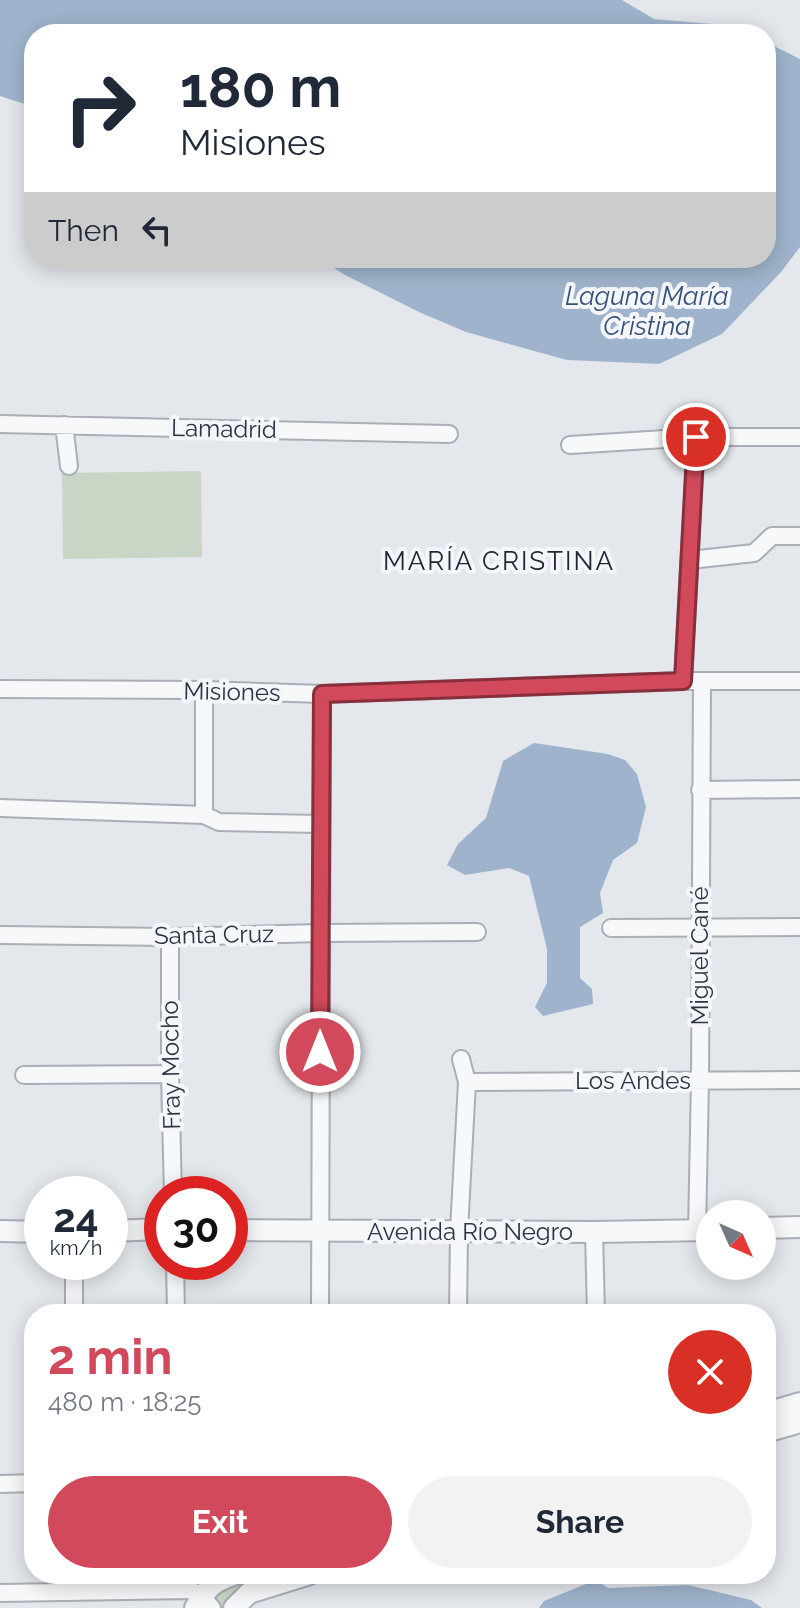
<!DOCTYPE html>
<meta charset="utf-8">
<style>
:root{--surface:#fff;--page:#f2f2f3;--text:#1f2937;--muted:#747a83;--accent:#d1495b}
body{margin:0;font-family:Raleway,sans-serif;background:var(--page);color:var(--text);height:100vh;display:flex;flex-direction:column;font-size:30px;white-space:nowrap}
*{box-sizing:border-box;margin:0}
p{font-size:26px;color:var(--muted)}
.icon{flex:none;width:44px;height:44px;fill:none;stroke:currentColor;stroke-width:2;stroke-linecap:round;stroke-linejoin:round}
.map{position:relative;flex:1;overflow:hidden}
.side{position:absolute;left:24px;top:1304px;width:752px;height:280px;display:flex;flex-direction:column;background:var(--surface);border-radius:32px;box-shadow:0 4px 20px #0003}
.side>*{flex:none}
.hud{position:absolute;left:24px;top:24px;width:752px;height:244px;border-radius:32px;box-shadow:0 4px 20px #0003;background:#fff;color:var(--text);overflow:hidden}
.needle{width:52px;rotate:135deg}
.fabs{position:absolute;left:696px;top:1200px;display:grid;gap:16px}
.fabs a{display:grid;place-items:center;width:80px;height:80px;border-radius:50%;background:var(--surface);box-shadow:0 4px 20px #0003;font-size:40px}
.speed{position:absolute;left:24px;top:1176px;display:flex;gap:16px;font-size:40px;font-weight:700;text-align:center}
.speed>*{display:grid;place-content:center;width:104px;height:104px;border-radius:50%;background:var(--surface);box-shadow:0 4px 20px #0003;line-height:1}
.speed small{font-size:20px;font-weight:400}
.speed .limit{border:12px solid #d22;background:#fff;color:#111}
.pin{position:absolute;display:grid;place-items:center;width:68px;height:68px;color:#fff;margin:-34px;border:4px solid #fff;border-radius:50%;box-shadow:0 2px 8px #0007}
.me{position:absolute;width:88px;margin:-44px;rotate:0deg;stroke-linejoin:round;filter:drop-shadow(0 0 6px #0008)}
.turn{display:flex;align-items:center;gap:28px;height:168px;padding:0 24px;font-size:36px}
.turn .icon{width:104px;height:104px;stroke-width:2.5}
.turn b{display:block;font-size:56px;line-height:68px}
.then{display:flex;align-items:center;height:76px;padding:0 24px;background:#0003;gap:16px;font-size:30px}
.round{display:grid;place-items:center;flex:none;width:84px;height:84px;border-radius:42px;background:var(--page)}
.summary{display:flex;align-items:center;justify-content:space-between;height:136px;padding:0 24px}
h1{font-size:48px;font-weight:700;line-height:60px;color:var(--accent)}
.button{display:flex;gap:16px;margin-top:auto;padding:16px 24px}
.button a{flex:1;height:92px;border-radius:48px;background:var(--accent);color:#fff;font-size:32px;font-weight:700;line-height:92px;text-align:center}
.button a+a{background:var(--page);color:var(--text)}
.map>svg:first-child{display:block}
.green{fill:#c9d6c5}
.water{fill:#9fb4cc}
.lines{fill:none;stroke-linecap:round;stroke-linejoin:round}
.minor-casing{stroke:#a9aeb7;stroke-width:20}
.tertiary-casing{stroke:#a9aeb7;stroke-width:24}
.minor{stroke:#f7f8fa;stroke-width:16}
.tertiary{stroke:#f7f8fa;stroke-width:20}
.route-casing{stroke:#882f3b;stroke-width:20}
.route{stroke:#d1495b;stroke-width:14}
.labels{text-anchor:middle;stroke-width:8;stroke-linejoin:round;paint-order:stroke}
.street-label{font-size:24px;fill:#2b3445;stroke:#f4f6f9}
.water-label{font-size:26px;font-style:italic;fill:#34527a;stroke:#f4f6f9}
.neighbourhood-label{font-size:26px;letter-spacing:2px;fill:#1d2536;stroke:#f4f6f9}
</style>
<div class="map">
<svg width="800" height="1608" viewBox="0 0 800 1608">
<rect width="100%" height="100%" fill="#e4e7ec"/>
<!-- green -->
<path class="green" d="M201 471 202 557 63 559 62 473Z
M267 1574H282L242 1586 222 1606 212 1595 215 1590Z"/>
<!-- water -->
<path class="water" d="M0 0H622L654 19 735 26 751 34H34V107L0 96Z
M766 42 800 59V247L781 272 722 334 659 364 567 360 466 332 419 312 345 275 318 258H766Z
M534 743 608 754 625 760 637 774 646 807 637 843 613 860 600 893 603 913 580 927V978L592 989 593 1004 543 1016 535 1007 547 983V949L529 876 509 868 465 875 447 865 458 844 486 818 503 761Z
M596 1580 608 1588 688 1585 751 1600 762 1608H539L544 1601Z"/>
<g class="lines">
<defs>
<path id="minor" d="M0 424 449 434
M64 425 69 466
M570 445 696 437H800
M690 560 754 553 772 536H800
M683 681 696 437
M0 689 204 690 322 694 683 681H800
M700 790 800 789
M0 808 204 815 219 822 320 824
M204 815V690
M611 928 800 927
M0 935 170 937 320 933 477 932
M170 937V1074L173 1194
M24 1075 170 1074
M467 1082 800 1080
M697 1231 700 1081 702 682
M594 1232 596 1314
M74 1262V1314
M175 1262 176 1314
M320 1314 322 694
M458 1314 459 1231 467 1082 461 1059
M0 1484 34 1483
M180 1574 190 1590 202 1596 212 1608
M0 1593 190 1590"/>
<path id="tertiary" d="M762 1228 800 1227
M230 1230 594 1232 710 1230
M0 1231 42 1232
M110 1231 162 1229
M766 1413 800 1403
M766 1432 800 1422
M195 1608C207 1587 214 1581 236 1574
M234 1608 249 1593 310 1574"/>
</defs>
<!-- minor casing -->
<use href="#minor" class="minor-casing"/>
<!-- tertiary casing -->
<use href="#tertiary" class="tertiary-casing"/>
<!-- minor -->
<use href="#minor" class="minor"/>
<!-- tertiary -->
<use href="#tertiary" class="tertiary"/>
</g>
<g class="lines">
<defs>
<path id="route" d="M320 1052 322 694 683 681 696 437"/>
</defs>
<!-- route casing -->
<use href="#route" class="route-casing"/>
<!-- route -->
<use href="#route" class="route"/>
</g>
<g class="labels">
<!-- street labels -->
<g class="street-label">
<text transform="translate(224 429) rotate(1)" y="8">Lamadrid</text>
<text transform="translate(232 692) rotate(1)" y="8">Misiones</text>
<text transform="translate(214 935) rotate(-1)" y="8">Santa Cruz</text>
<text transform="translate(700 956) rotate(-90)" y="8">Miguel Cané</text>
<text transform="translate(171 1065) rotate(-91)" y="8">Fray Mocho</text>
<text x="633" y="1089">Los Andes</text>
<text x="470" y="1240">Avenida Río Negro</text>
</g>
<!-- water labels -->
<g class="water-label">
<text x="647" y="305">Laguna María<tspan x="647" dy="30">Cristina</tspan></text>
</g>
<!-- neighbourhood labels -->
<g class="neighbourhood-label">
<text x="499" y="570">MARÍA CRISTINA</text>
</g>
</g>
</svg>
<div class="fabs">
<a><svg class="needle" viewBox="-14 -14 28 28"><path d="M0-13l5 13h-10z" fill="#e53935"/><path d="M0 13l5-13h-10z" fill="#747a83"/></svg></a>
</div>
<div class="speed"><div>24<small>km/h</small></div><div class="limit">30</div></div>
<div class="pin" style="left:696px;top:437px;background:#d93025"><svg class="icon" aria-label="arrive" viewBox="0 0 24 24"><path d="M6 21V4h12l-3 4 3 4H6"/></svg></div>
<svg class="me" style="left:320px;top:1052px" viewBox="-20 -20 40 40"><circle r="17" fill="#d1495b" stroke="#fff" stroke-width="3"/><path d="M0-11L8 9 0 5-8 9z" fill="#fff"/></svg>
<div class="hud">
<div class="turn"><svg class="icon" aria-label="right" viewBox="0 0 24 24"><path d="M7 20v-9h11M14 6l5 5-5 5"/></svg><div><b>180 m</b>Misiones</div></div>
<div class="then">Then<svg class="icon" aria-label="left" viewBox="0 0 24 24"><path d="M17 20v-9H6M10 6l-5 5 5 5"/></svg></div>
</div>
<section class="side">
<div class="summary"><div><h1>2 min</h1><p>480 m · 18:25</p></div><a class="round" style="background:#d93025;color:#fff"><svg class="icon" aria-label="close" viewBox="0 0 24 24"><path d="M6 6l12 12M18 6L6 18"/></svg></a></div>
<div class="button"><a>Exit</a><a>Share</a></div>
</section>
</div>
